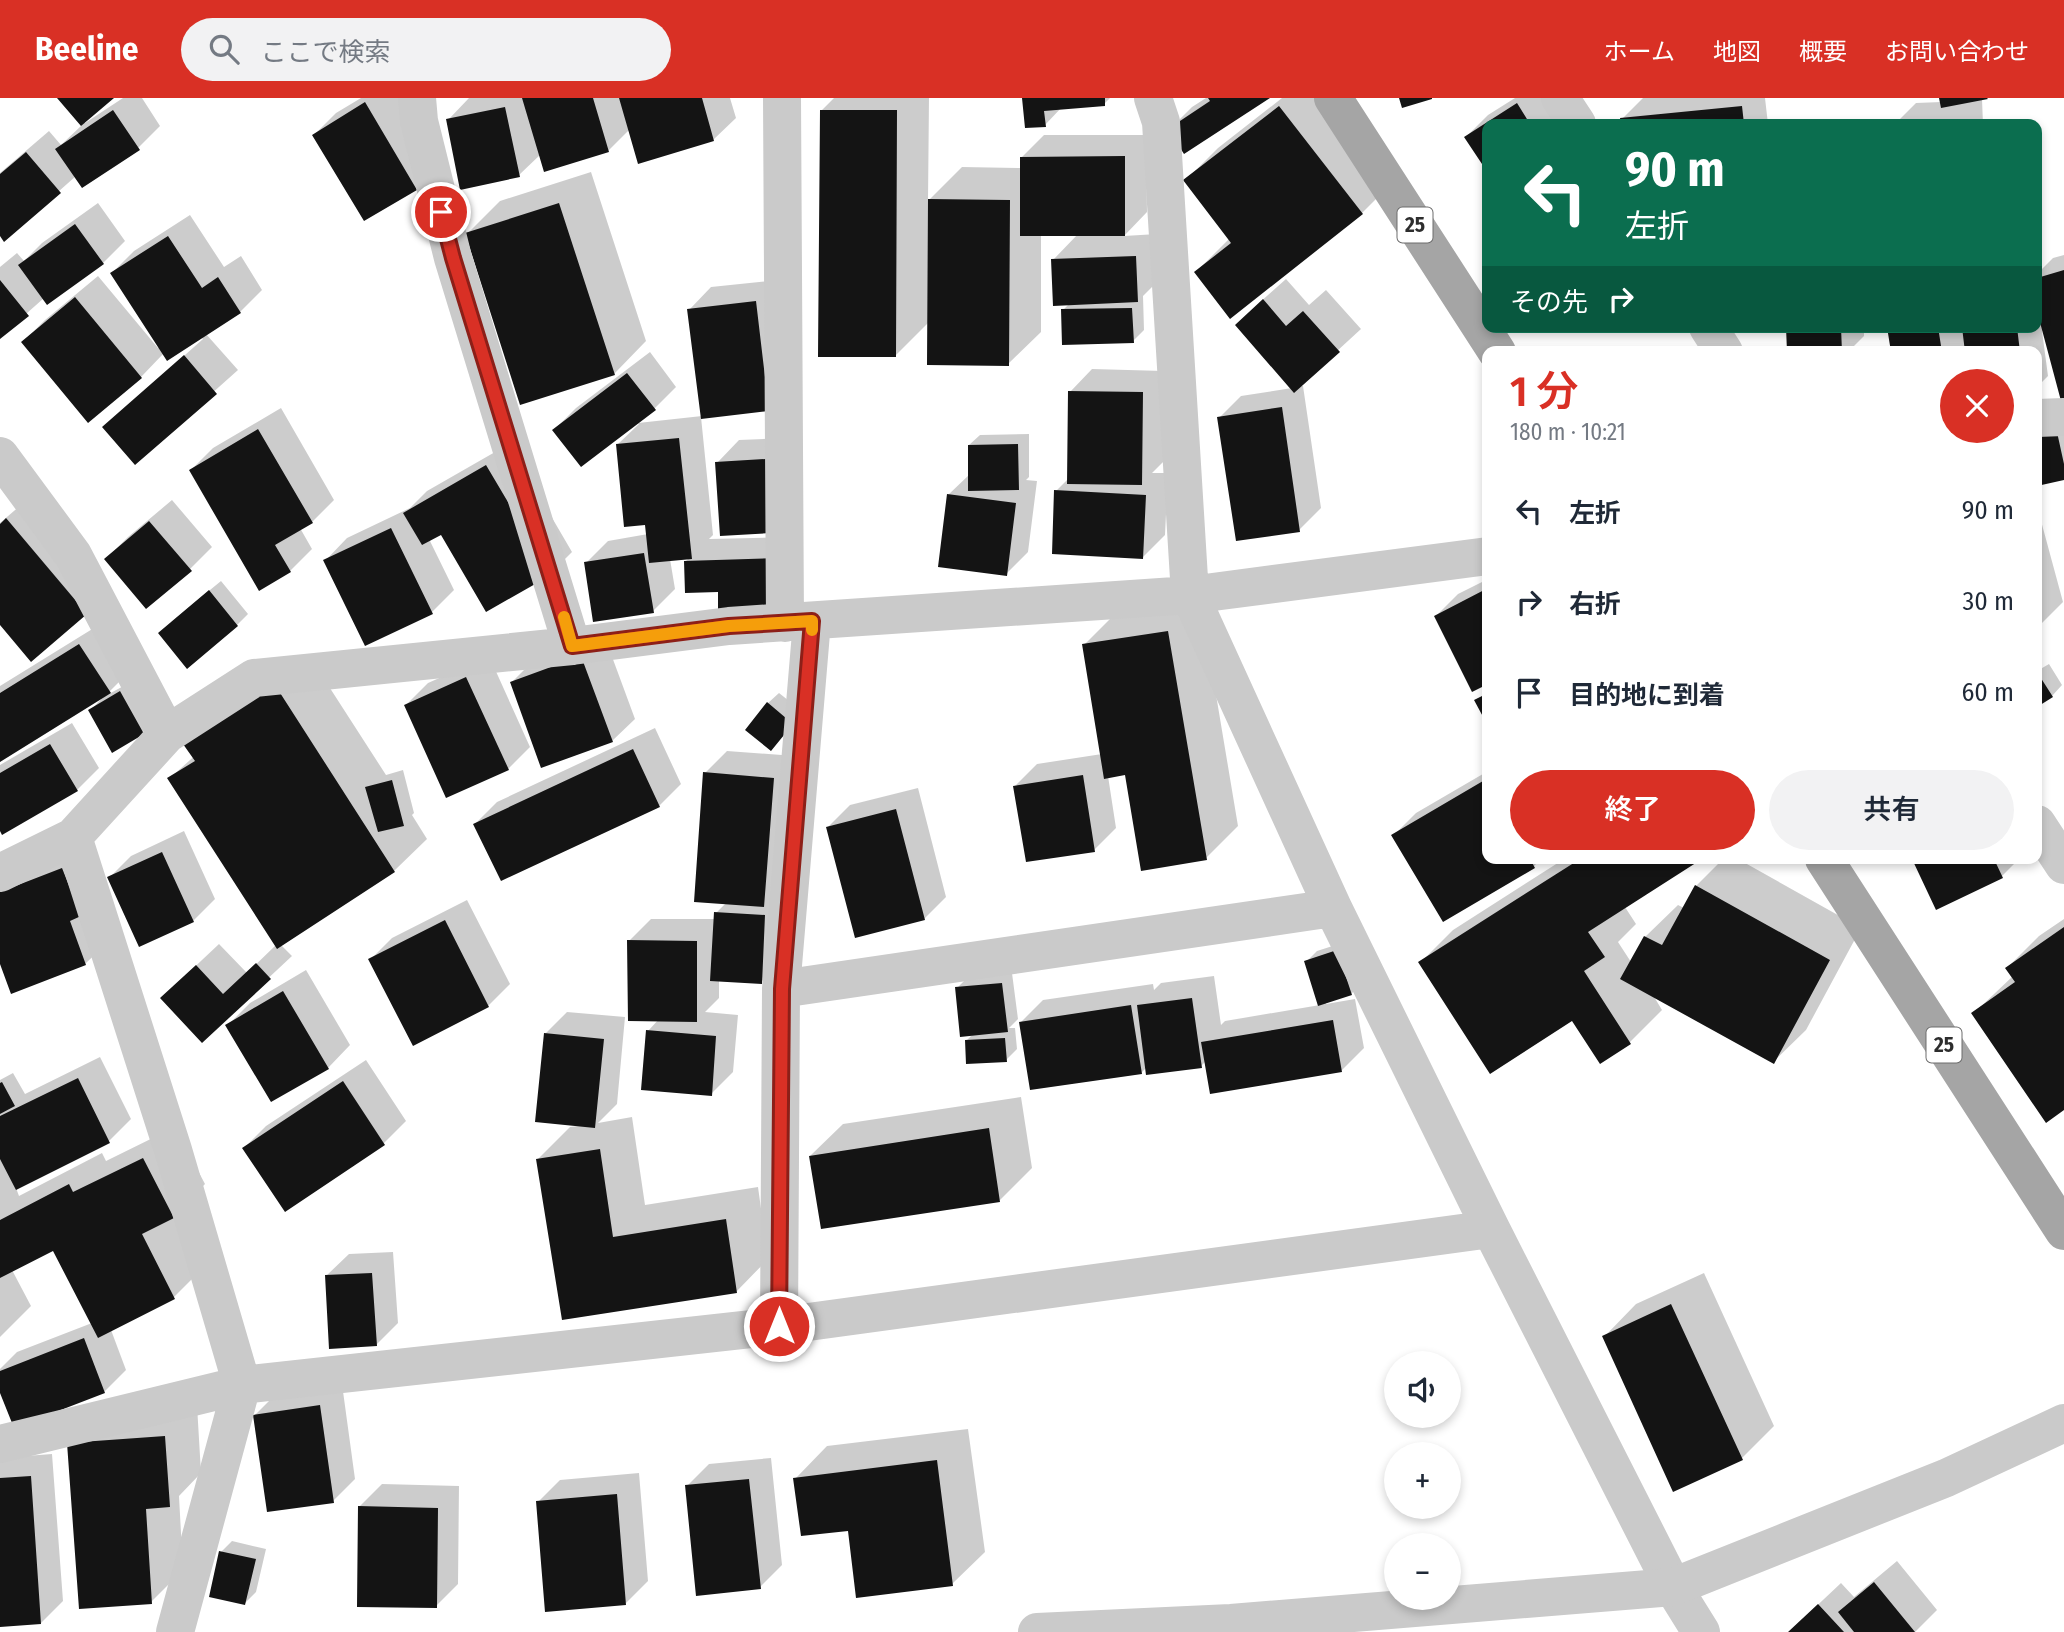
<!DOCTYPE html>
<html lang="ja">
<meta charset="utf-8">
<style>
:root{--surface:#fff;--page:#f2f2f3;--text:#1f2937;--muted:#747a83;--accent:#d93025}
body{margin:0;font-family:"Fira Sans Condensed","Noto Sans JP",sans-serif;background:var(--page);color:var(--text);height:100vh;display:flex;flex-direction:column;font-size:26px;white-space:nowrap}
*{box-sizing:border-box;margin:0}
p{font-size:23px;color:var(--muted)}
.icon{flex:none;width:38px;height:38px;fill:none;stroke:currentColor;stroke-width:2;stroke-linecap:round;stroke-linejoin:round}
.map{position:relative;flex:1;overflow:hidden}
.side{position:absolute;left:1482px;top:248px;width:560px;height:518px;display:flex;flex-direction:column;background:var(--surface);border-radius:14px;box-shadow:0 4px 10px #0003}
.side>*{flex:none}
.banner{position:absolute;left:1482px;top:21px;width:560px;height:214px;border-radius:14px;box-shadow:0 4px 10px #0003;background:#0b6e4f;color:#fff;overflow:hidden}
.tools{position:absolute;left:1384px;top:1253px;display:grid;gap:14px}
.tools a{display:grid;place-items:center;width:77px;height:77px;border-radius:50%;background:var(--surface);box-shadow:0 4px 10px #0003;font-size:35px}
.pin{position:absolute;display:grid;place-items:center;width:60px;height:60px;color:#fff;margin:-30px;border:4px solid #fff;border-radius:50%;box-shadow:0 2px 7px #0007}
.me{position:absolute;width:77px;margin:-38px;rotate:0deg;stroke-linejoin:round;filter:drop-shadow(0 0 5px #0008)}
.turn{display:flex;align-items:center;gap:24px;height:147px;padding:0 28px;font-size:32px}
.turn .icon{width:91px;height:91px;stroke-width:2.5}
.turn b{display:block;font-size:49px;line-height:60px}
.then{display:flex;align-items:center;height:66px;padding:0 28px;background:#0003;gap:14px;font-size:26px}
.round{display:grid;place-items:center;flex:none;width:74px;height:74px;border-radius:37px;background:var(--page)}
.summary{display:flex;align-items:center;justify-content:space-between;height:119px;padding:0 28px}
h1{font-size:42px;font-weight:600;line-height:52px;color:var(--accent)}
.button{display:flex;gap:14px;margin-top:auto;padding:14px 28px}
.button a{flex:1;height:80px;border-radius:42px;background:var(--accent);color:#fff;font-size:28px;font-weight:600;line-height:80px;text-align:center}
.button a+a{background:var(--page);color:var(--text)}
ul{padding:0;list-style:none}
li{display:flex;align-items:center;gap:21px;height:91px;padding:0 28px}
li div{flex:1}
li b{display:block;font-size:26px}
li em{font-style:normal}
header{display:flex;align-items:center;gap:42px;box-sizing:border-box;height:98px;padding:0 35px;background:var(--accent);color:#fff}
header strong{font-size:33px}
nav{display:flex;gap:38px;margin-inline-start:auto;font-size:24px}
.search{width:490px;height:63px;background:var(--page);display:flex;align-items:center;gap:18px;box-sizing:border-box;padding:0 24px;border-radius:38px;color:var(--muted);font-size:26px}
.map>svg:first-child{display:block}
.shadow{fill:#0003}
.building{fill:#141414}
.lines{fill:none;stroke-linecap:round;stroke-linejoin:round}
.minor{stroke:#cacaca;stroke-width:38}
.tertiary{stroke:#cacaca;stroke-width:38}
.primary{stroke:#a5a5a5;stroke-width:38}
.route-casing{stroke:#8d1f18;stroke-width:18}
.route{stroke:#d93025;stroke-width:12}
.slow{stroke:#f59e0b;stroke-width:12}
.labels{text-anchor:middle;stroke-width:7;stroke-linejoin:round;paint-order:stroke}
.shield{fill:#fff;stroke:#6c6c6c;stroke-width:2}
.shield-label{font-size:21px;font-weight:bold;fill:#2d2d2d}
</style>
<header>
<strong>Beeline</strong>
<div class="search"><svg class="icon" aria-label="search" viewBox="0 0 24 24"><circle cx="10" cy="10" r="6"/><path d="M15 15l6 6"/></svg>ここで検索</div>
<nav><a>ホーム</a><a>地図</a><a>概要</a><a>お問い合わせ</a></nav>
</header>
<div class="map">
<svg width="2064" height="1534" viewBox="0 0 2064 1534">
<rect width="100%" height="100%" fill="#fff"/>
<!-- shadow -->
<path class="shadow" d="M59 0H111L83 23 85 25 123 0H142L160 28 138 50 76 78 5 141 0 136V75L49 33 61 47 82 27Z
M361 0H398L438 68 416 91 314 37 336 15Z
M469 0H730L736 20 713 42 630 31 608 53 541 56 519 77 448 22Z
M834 0H929L928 103 962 69 1022 70V59L1044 37H1146L1147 114 1124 138 1157 136 1160 181 1143 198 1144 232 1133 243 1063 212 1069 206 1053 162 1078 136H1041V234L1008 266 929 224 895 258 821 13Z
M1024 0H1110L1104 6 1062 9 1045 27Z
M1206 0H1267L1170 31 1192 9Z
M1282 0H1330L1394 83 1362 115 1231 218 1196 174 1230 140 1185 83 1218 50Z
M1515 0H1550L1567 26H1488L1466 39 1488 17Z
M1643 0H1765L1768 26H1623L1622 21Z
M1940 0H1985L1982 1 1983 26H1895L1916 5 1941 4Z
M591 74 646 243 614 276 467 136 500 103Z
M98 105 125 143 103 165 47 205 44 200 0 239V169L17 155 24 163 42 145Z
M190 117 224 169 241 158 262 192 240 214 206 236 238 272 135 364 104 329 203 241 201 239 164 255 141 279 88 322 23 244 45 222 98 178 158 250 160 249 112 175 134 153Z
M2064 157V301L2044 232 2042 233 2048 278 2037 289V254H1893L1889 229H2037V176L2053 160Z
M1286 181 1309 207 1326 192 1361 231 1299 288H1303L1321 410 1299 432 1219 320 1241 298 1292 290 1259 205Z
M778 182 769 311 701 319 713 437 709 441 803 439 720 492 686 463 690 459 670 461 675 491 653 513 586 465 608 443 648 436 646 425 618 346 639 326 638 325 702 318 689 212 711 189Z
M1787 229H1864V238L1848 254H1788Z
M650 254 676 289 654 311 554 332 576 310Z
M1092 271 1164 273V363L1152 375H1168L1165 437 1143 459 1056 393 1068 381 1070 294Z
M2064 306V380L2037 386Z
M281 310 334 402 312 424 300 430 312 451 290 473 260 490 191 372 213 350Z
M1029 336V379L1026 382 1037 383 1028 454 1006 476 948 397 970 376 969 347 980 337Z
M788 340 792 412 717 365 739 342Z
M509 346 572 454 550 476 441 435 429 441 454 492 432 514 325 463 347 440 410 410 427 393Z
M29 400 108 492 0 524V425Z
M172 402 212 449 190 471 106 461 128 439Z
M2037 408 2063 504 2041 526 2037 527Z
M1488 481V584L1436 518 1458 496Z
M221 483 248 516 237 527 171 524Z
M1200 501 1238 728 1206 760 1127 674 1108 678 1116 730 1094 752 1015 688 1037 666 1102 656 1084 547 1116 515Z
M102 525 132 571 105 598 131 584 154 624 143 634 90 613 104 598 0 662V588Z
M604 537 635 621 612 643 512 584 534 562Z
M308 556 386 677 403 672 414 715 412 717 427 741 394 773 280 846 292 858 202 942 185 878 219 846 247 875 276 847 170 680Z
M489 558 530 649 508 671 406 607 428 585Z
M2049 566 2062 587 2052 598 2037 607V573Z
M779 595 803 614 771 651 768 605Z
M72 625 99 670 77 692 0 730V667Z
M655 630 681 686 659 708 475 726 497 704Z
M727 653 795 658 783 862 761 884 719 881V900L705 914 738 917 733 974 711 996 648 933 659 921 629 843 651 821H715L716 815 726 805 705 675Z
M1488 673V761H1541L1534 768 1443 821 1394 737 1416 715Z
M918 690 946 799 924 821 828 729 850 707Z
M184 733 215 801 193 823 109 780 131 758Z
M84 749 108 844 85 866 0 861V782Z
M1564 761H1699L1625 809 1636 826 1618 844 1631 864 1645 839 1678 807 1684 810 1696 788 1723 761H1738L1861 830 1806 932 1773 964 1653 897 1662 912 1630 944 1600 963 1572 920 1421 864 1453 832Z
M1914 761H2019L2002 778Z
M467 802 510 886 488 908 370 862 392 840Z
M2064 821V1010L1973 916 2013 878 2007 870 2039 838Z
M1348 843 1362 885 1351 896 1326 904V906L1355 901 1364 950 1342 972 1206 963 1201 968 1147 969 1141 975 1021 924 1043 902 1153 886 1154 892 1161 885 1214 878 1221 927 1225 923 1320 907 1306 864 1317 853Z
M306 872 350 947 328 970 228 927 250 905Z
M1012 875 1018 921 1009 930H1015L1017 951 1006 962 966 943 973 936 957 890 968 879Z
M567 914 625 919 617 1006 598 1025 632 1019 645 1107 758 1089 768 1161 736 1194 563 1220 538 1061 570 1029 579 1028 545 936Z
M100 959 131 1021 109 1043 16 1090 19 1098 102 1055 106 1063 175 1029 205 1086 179 1113 206 1167 174 1199 111 1232 126 1272 104 1294 0 1290V1271L17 1254 92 1225 54 1150 12 1172 31 1208 0 1239V982L13 975 25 996Z
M366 962 406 1023 384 1045 285 1112 244 1050 266 1028Z
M1021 999 1032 1070 1000 1102 810 1058 843 1026Z
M393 1154 398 1225 376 1247 326 1178 349 1156Z
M1704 1175 1774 1328 1742 1360 1604 1239 1636 1206Z
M342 1286 355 1381 333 1403 255 1317 277 1295Z
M197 1307 201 1375 179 1398 183 1472 151 1504 69 1345Z
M968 1331 985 1454 952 1486 849 1431 795 1381 827 1348Z
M52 1356 63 1503 41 1525 0 1528V1360Z
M771 1360 782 1467 760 1489 687 1388 709 1366Z
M639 1375 648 1483 626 1505 538 1404 560 1382Z
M382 1386 459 1388 458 1486 436 1508 359 1409Z
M232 1443 266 1451 256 1494 245 1505 221 1454Z
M1897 1463 1937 1512 1915 1534H1789L1841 1485 1854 1499Z"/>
<!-- building -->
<path class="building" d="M57 0H114L81 28Z
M522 0H593L609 54 544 74Z
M619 0H702L714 43 638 66Z
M1022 0H1105V8L1044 13 1046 29 1025 30Z
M1208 0H1270L1184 56 1168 31 1210 3Z
M1399 0H1432V1L1402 10Z
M1939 0H1987L1988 1 1941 10Z
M365 4 417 92 364 123 312 37Z
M1517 5 1530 26H1488V75L1464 39Z
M1279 8 1363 116 1230 221 1194 174 1231 145 1183 82Z
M1742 8 1744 26H1621L1620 20Z
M505 9 520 79 460 92 446 21Z
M113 12 140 52 82 90 55 51Z
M820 12H897L896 259H818Z
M26 54 61 95 4 144 0 138V76Z
M1125 58V138H1020V59Z
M928 101 1010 102 1009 268 927 267Z
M559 105 615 277 520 307 465 135Z
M75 126 104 166 47 207 18 167Z
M168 138 202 190 218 179 241 215 167 263 110 175Z
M1136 158 1138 204 1053 208 1051 161Z
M2064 172V303H2061L2037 213V180Z
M0 182 29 218 0 241Z
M75 199 142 280 88 325 21 244Z
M1263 201 1286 228 1303 213 1340 254 1294 295 1235 227Z
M756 203 769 313 701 321 687 211Z
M1132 210 1134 245 1062 247 1061 211Z
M1786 229H1841L1842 254H1787Z
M1887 229H1938L1942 254H1891Z
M1962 229H2017L2020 254H1965Z
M184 257 217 296 135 367 102 329Z
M627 275 656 312 581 369 552 332Z
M1068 293 1143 294 1142 387 1067 386Z
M1282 309 1300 434 1236 443 1217 319Z
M2055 325 2064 366V382L2037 388V329Z
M258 331 313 425 275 447 291 474 259 493 189 372Z
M679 340 692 461 649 465 645 427 624 429 616 346Z
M1018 346 1019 392 968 393V347Z
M766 361 771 435 720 438 715 364Z
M486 367 551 477 486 514 441 437 422 447 403 415Z
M1054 392 1146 397 1143 461 1052 456Z
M947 396 1016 405 1007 478 938 469Z
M6 420 87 516 31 564 0 527V426Z
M149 423 192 473 146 511 104 461Z
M391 430 433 516 365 548 323 462Z
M644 455 654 515 593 524 584 464Z
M782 460V514L718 516V494L685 495 684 463Z
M1488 490V586L1472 594 1434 518Z
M209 492 238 528 187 571 158 535Z
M1168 533 1207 762 1141 773 1125 677 1104 681 1082 546Z
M79 546 111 595 0 664V595Z
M581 558 613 644 541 670 510 584Z
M2037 574 2053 599 2037 609Z
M466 579 509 672 446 700 404 607Z
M275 587 395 774 277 851 167 680 195 663 183 646Z
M120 593 144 636 112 655 88 612Z
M1488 595V628L1474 602Z
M767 604 793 626 771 653 745 632Z
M50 646 78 693 2 737 0 733V675Z
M633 651 660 709 501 783 473 726Z
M703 674 774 680 764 809 694 804Z
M1083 677 1095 754 1026 764 1013 688Z
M392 682 404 728 378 734 365 689Z
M1483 683 1488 690V761H1530L1535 770 1443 824 1391 737Z
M896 711 925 822 855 840 826 729Z
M162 754 194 824 139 849 107 779Z
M1580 761H1702L1588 834 1605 859 1584 873 1631 946 1600 966 1572 923 1490 976 1418 864Z
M1912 761H1994L2003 780 1936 812Z
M62 770 81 818 70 823 86 867 11 896 0 866V794Z
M1695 787 1830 862 1774 966 1620 881 1644 838 1662 847Z
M714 814 765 817 762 886 710 883Z
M445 822 489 909 413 948 368 861Z
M2064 829V1012L2046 1025 1971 915 2015 884 2005 870Z
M627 842 697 843V924L628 923Z
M1337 852 1352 897 1318 908 1304 863Z
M256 865 271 881 202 945 160 900 196 867 223 896Z
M1002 885 1008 934 960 939 955 889Z
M283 893 329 971 271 1004 225 927Z
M1192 900 1202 970 1146 977 1137 907Z
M1131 907 1142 976 1030 992 1019 924Z
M1333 922 1342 974 1210 996 1201 944Z
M646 932 716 938 712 998 641 992Z
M544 935 604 941 595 1030 535 1024Z
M1005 940 1007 964 966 966 965 942Z
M78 980 110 1045 16 1092 0 1061V1018Z
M343 983 385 1047 285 1114 242 1050Z
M2 984 15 1008 0 1016V985Z
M989 1030 1000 1104 821 1131 809 1058Z
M600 1051 613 1139 726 1121 737 1195 562 1222 536 1061Z
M143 1060 174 1120 142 1136 175 1201 98 1240 53 1153 0 1180V1122L69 1086 73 1094Z
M372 1175 377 1248 329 1251 325 1177Z
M1671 1206 1743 1362 1673 1394 1602 1238Z
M84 1240 105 1295 14 1330 0 1295V1273Z
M320 1307 334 1405 267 1414 253 1317Z
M165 1338 170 1409 146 1411 152 1506 79 1511 67 1345Z
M937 1362 953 1488 856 1500 848 1433 801 1438 793 1380Z
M31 1378 41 1526 0 1529V1380Z
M749 1381 761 1491 696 1498 685 1387Z
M617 1396 626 1507 545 1514 536 1403Z
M358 1408 438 1410 437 1510 357 1509Z
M219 1453 256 1461 245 1507 209 1499Z
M1874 1484 1915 1534H1854L1838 1514Z
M1818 1506 1844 1534H1788Z"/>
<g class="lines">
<!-- minor -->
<path class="minor" d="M417 0 419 23 453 160 572 548
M782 0 785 525
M1153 0 1161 24 1190 497 1333 810 1491 1131 1673 1489 1701 1534
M1560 0 1577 26
M1708 229 1724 254
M2037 320 2064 319
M0 358 73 457 167 636
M2037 726 2064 767
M73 739 173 1052 242 1287 175 1534
M0 775 73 739 167 636 254 580 572 548 729 528 1190 497 1488 458
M781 891 1333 810
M779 1228 781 891 812 523
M0 1346 242 1287 779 1228 1491 1131"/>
<!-- tertiary -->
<path class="tertiary" d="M1037 1534 1231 1525 1673 1489 1946 1380 2064 1325"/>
<!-- primary -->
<path class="primary" d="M1333 0 1497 254
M1824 761 2064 1133"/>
</g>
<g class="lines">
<defs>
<path id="route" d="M441 114 453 160 572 548 729 528 812 523 782 891 779 1228"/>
</defs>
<!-- route casing -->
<use href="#route" class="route-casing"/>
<!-- route -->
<use href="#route" class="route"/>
<!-- slow -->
<path class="slow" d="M564 519 572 548 729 528 812 523V532"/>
</g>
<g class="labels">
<!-- shield labels -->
<g class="shield">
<rect x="1397.5" y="109.5" width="35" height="35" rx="5"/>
<rect x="1926.5" y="929.5" width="35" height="35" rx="5"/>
</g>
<g class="shield-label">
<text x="1415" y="134">25</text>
<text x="1944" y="954">25</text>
</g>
</g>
</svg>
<div class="tools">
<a><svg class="icon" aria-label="sound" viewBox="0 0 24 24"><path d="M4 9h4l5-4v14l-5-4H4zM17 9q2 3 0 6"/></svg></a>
<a>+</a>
<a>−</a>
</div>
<div class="pin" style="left:441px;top:114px;background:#d93025"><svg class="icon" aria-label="arrive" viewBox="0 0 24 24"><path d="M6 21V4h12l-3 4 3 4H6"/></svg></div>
<svg class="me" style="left:779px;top:1228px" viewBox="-20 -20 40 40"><circle r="17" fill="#d93025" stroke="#fff" stroke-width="3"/><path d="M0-11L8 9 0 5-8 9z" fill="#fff"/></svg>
<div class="banner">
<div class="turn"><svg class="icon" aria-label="left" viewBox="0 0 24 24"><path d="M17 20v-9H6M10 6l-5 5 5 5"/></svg><div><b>90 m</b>左折</div></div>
<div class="then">その先<svg class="icon" aria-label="right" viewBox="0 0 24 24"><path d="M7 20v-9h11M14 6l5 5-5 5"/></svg></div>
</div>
<section class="side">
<div class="summary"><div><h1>1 分</h1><p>180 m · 10:21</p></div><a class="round" style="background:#d93025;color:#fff"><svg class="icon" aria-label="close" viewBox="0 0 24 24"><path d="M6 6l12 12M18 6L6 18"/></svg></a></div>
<ul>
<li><svg class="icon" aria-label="left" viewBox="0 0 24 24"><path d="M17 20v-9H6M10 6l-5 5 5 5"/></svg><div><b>左折</b></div><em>90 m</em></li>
<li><svg class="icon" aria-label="right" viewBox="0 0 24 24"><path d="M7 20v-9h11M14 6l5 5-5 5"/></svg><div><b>右折</b></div><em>30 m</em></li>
<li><svg class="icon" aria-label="arrive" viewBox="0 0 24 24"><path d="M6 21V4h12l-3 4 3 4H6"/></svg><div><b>目的地に到着</b></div><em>60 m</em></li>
</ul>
<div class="button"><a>終了</a><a>共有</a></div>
</section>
</div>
